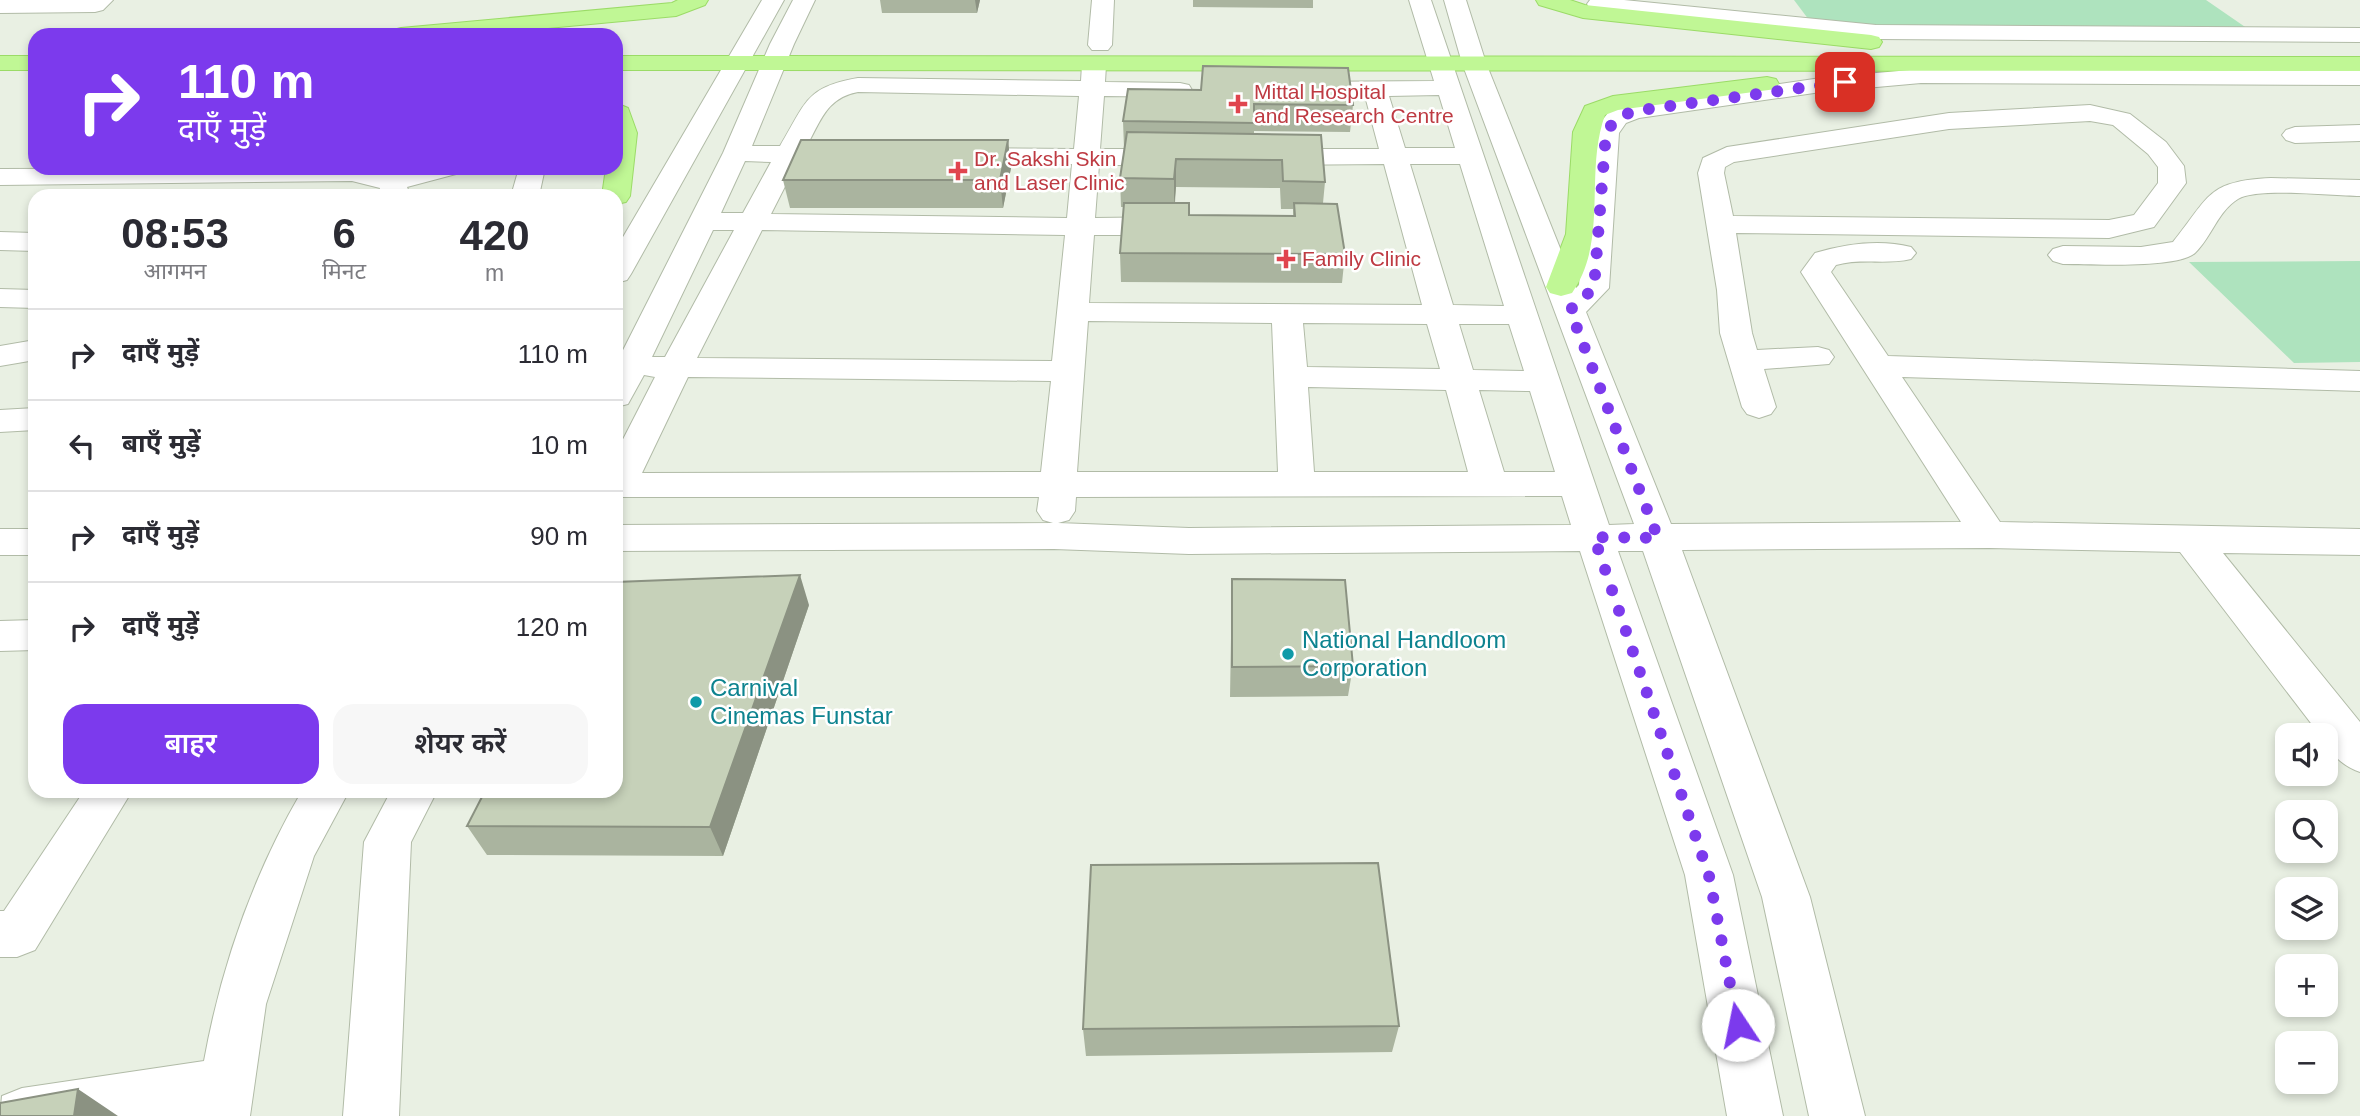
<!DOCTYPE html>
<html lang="hi">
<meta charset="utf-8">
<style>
:root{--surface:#fff;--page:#f7f7f7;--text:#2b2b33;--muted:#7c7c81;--line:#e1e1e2;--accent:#7c3aed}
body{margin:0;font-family:Arial,"Noto Sans Devanagari",sans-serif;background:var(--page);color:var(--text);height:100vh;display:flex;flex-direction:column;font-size:26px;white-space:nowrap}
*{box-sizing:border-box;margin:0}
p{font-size:23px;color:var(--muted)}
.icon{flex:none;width:38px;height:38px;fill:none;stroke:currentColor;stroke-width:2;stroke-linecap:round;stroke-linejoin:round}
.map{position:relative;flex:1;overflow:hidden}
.sheet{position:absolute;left:28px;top:189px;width:595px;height:609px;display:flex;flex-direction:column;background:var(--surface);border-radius:21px;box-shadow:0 4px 10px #0003}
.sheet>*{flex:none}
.top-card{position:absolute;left:28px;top:28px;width:595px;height:147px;border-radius:21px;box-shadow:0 4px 10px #0003;background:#7c3aed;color:#fff;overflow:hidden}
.tools{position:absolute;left:2275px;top:723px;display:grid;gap:14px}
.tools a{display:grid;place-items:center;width:63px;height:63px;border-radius:14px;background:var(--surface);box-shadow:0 4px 10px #0003;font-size:35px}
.pin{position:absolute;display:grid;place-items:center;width:60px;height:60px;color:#fff;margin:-30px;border-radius:14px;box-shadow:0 4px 10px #0006}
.me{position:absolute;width:77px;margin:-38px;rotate:349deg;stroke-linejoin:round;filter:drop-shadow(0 0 5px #0008)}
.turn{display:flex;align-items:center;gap:24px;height:147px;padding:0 35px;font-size:32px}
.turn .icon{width:91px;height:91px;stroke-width:2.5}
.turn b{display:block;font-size:49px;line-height:60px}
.eta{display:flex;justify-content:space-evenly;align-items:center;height:119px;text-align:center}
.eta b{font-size:42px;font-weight:600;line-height:49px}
.primary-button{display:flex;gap:14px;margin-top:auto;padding:14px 35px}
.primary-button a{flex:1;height:80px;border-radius:21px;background:var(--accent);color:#fff;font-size:28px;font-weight:600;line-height:80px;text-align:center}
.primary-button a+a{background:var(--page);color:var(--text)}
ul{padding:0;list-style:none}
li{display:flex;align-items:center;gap:21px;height:91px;padding:0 35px;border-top:2px solid var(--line)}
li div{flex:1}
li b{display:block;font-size:26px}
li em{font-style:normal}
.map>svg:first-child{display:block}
.green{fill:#aee3be}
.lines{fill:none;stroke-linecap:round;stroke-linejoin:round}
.minor-casing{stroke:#b1bba7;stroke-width:2}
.major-casing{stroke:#9bdb67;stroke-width:2}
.minor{fill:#fff;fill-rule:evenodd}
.major{fill:#c0f795;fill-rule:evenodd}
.wall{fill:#aab49f;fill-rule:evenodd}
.shaded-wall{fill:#8b9282}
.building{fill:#c6d1b9;stroke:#8b9282;stroke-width:2}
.route{stroke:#7c3aed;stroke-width:12;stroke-dasharray:0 21.6}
.health-dot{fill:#e0444e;stroke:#fff;stroke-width:2.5}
.culture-dot{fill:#0f9aa8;stroke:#fff;stroke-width:2.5}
.labels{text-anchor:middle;stroke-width:5;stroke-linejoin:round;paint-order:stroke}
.far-health-label{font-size:21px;fill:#be3a42;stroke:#fff;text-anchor:start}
.culture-label{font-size:24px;fill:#0d838f;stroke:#fff;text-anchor:start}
</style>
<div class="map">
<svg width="2360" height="1116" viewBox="0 0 2360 1116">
<rect width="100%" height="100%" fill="#e9f0e3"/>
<!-- green -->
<path class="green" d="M1794 0H2206L2251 31H1890L1812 24Z
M2360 261V362L2294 363 2189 262Z"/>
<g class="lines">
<defs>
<path id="minor" d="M0 0H113L103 10 95 12 0 13Z
M762 0H784L631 274 627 280 616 283V249Z
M793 0H815L794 44 752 146H780C806 103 805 87 858 78L1081 81 1082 65 1086 60H1102L1106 65 1105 82 1180 83 1189 85 1192 90 1189 95 1180 97 1104 96 1100 149H1174L1183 151 1187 157 1183 163 1174 165H1099L1095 218 1175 217 1185 220 1189 226 1185 232 1175 235H1094L1089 303 1422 305 1384 164 1272 165 1263 163 1259 157 1263 151 1272 149H1379L1365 96H1299L1290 94 1287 89 1290 84 1299 82 1434 81 1409 0H1431L1609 525 1634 524 1462 63 1444 0H1466L1486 63 1576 288 1579 285 1593 132 1608 113 1625 106 1821 78 1921 69 2360 71V85L1921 83 1821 92 1639 118 1626 123 1619 133 1609 288 1586 312 1671 524 1961 522 1801 272 1815 253C1846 244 1879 239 1911 247L1916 253 1911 259C1886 265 1861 258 1836 265L1831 272 1888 356 2360 371V391L1902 377 2000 522 2360 529V555L2223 553 2360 722V772C2345 767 2326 753 2326 735H2320L2180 552 1989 548 1682 550 1810 897 1865 1116H1809L1762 897 1643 551H1618L1733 875 1783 1116H1727L1685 875 1580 551 1189 554 1054 549 616 551V525L1053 523 1043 520 1037 511 1039 497H616V453L655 377 644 375 628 404 616 407V364L723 153 770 44ZM858 92 1079 96 1074 149 957 148 948 150 944 156 948 162 957 164H1072L1067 218 771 214 797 163 819 161 823 155 819 149 806 147C821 121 826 98 858 92ZM1439 95 1455 148H1405L1389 96ZM745 161 771 162 743 213H721ZM1410 164H1460L1504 306 1453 305ZM713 230H734L665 357H652ZM762 230 1065 235 1052 361 697 358ZM1088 321 1272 323 1278 472H1077ZM1303 323 1427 324 1440 369 1307 367ZM1459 324H1509L1524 371 1473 370ZM688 377 1051 381 1041 472 642 473ZM1308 387 1446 390 1468 472H1314ZM1479 390 1530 391 1555 472H1504ZM1562 496 1571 525 1189 528 1058 523 1069 520 1075 511 1076 497Z
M1092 0H1114L1112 45 1108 50H1092L1088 45Z
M1590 0H1624L1876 25 2360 28V42L1876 39 1598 11 1590 9 1587 4Z
M2090 105 2130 114 2166 142 2184 166 2186 183 2154 227 2109 238 1736 233 1752 333 1757 350 1818 347 1829 350 1834 357 1829 364 1764 369 1776 407 1771 414 1759 418 1747 414 1742 407 1720 333 1717 290 1698 173 1703 158 1727 147 1949 113ZM2090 121 2113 125 2148 154 2158 167V183L2134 215 2109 220 1733 216 1724 173 1725 167 1734 162 1949 129Z
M2360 125V141L2295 143 2286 140 2282 135 2286 130 2295 127Z
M365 168 391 175 416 168H460L456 174 407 187 409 192 406 196H378L380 188 352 181 0 185V169Z
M519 168H545L539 196H511Z
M2271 178 2360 180V196C2334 196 2257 187 2238 199 2218 211 2211 238 2195 253 2177 269 2089 264 2063 264L2053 261 2048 255 2053 249 2063 246 2141 247 2173 242C2210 196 2207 181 2271 178Z
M0 232 35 233V251L0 250Z
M0 289 35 290V308L0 307Z
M35 340V360L0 366V346Z
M35 408V430L0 432V410Z
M0 529H35V555H0Z
M35 620V650L0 651V621Z
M84 791H132L35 950 17 957H0V911H4Z
M302 791H349L314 856 266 1004 250 1116H0L2 1096 22 1088 204 1061C221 967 254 873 302 791Z
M391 791H437L411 842 399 1116H343L364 842Z"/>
<path id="major" d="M678 0H708L705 5 676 16 473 35H390L393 30 401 28 672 3Z
M1536 0H1570L1585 5 1871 35 1879 37 1882 42 1879 47 1871 49 1583 18 1539 5Z
M0 56H35V70H0Z
M616 56 2360 57V71L616 70Z
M1767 77 1776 79 1779 84 1776 89 1618 110 1605 115C1584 173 1609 240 1572 293L1561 296 1550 293 1546 287 1566 234 1573 132 1585 106 1613 96Z
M616 103 628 108 637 133 630 196 626 202 616 204V196H602L606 168H616Z"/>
</defs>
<!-- minor casing -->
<use href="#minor" class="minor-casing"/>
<!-- major casing -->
<use href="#major" class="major-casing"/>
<!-- minor -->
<use href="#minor" class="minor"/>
<!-- major -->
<use href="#major" class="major"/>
</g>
<!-- wall -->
<path class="wall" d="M880 0H980L977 13H882Z
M1193 0H1313V8L1193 7Z
M1128 89 1353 105 1350 132 1254 131V134L1325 182 1323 203 1345 254 1342 283 1121 282 1120 253 1124 207H1121L1120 178 1124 148 1123 121ZM1176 187 1280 188 1281 209H1293V216L1189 215 1175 203Z
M1008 140 1011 168 1003 208H790L783 180Z
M1232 579 1353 666 1348 696 1230 697Z
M809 605 723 856 487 855 467 826Z
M1399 1026 1392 1052 1086 1056 1083 1029Z"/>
<!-- shaded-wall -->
<path class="shaded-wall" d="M975 0H980L977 13Z
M1008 140 1011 168 1003 208 1000 180Z
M1176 159V187L1174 207V179Z
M800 575 809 605 723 856 710 827Z
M78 1089 118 1116H74Z"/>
<!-- building -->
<path class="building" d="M1203 66 1348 68 1353 105 1254 104V123L1123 121 1128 89 1201 90Z
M1127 132 1321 135 1325 182 1283 181 1282 160 1176 159 1174 179 1120 178Z
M801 140H1008L1000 180H783Z
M1124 203H1189V215L1295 216 1294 203 1337 204 1345 254 1120 253Z
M800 575 710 827 467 826 485 791H616V582Z
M1232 579 1345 580 1353 666 1232 667Z
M1378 863 1399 1026 1083 1029 1091 865Z
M78 1089 74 1116H0V1103Z"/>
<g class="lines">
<!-- route -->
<path class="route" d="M1738 1025 1709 876 1594 537 1658 538 1570 310 1594 288 1606 132 1617 118 1634 111 1845 82"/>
</g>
<!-- markers -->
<g class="health-dot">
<path d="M1234.5 93.5h7v7h7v7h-7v7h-7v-7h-7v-7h7z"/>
<path d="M954.5 160.5h7v7h7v7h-7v7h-7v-7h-7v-7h7z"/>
<path d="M1282.5 248.5h7v7h7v7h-7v7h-7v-7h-7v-7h7z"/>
</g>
<g class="culture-dot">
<circle cx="1288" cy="654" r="7"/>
<circle cx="696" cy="702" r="7"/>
</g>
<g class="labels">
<!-- far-health labels -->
<g class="far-health-label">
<text x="1254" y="99">Mittal Hospital<tspan x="1254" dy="24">and Research Centre</tspan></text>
<text x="974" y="166">Dr. Sakshi Skin<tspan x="974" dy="24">and Laser Clinic</tspan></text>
<text x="1302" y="266">Family Clinic</text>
</g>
<!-- culture labels -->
<g class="culture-label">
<text x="1302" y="648">National Handloom<tspan x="1302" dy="28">Corporation</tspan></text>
<text x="710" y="696">Carnival<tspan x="710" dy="28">Cinemas Funstar</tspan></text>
</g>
</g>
</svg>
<div class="tools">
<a><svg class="icon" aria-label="sound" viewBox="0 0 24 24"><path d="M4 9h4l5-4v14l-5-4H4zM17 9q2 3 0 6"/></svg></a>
<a><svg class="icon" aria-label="search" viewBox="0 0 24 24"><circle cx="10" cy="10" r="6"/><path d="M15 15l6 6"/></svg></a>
<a><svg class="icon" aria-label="layers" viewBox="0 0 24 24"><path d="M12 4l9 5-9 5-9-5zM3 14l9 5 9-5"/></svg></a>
<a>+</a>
<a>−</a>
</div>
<div class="pin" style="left:1845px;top:82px;background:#d93025"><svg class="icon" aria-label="arrive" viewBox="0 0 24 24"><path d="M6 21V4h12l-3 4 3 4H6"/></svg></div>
<svg class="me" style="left:1738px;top:1025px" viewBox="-20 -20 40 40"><circle r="19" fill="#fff"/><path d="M0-13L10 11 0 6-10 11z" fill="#7c3aed"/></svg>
<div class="top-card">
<div class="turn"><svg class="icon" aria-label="right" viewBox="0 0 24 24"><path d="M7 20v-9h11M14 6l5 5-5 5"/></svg><div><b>110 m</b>दाएँ मुड़ें</div></div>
</div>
<section class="sheet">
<div class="eta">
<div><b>08:53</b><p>आगमन</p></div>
<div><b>6</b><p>मिनट</p></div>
<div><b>420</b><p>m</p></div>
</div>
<ul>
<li><svg class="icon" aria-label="right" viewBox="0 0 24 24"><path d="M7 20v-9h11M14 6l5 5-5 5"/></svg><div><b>दाएँ मुड़ें</b></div><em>110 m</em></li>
<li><svg class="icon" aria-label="left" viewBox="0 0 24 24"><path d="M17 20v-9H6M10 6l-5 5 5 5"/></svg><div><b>बाएँ मुड़ें</b></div><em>10 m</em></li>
<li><svg class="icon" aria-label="right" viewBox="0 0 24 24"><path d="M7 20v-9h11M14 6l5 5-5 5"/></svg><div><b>दाएँ मुड़ें</b></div><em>90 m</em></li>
<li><svg class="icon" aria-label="right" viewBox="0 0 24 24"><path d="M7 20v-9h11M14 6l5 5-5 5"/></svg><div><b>दाएँ मुड़ें</b></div><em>120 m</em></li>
</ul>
<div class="primary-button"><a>बाहर</a><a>शेयर करें</a></div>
</section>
</div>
